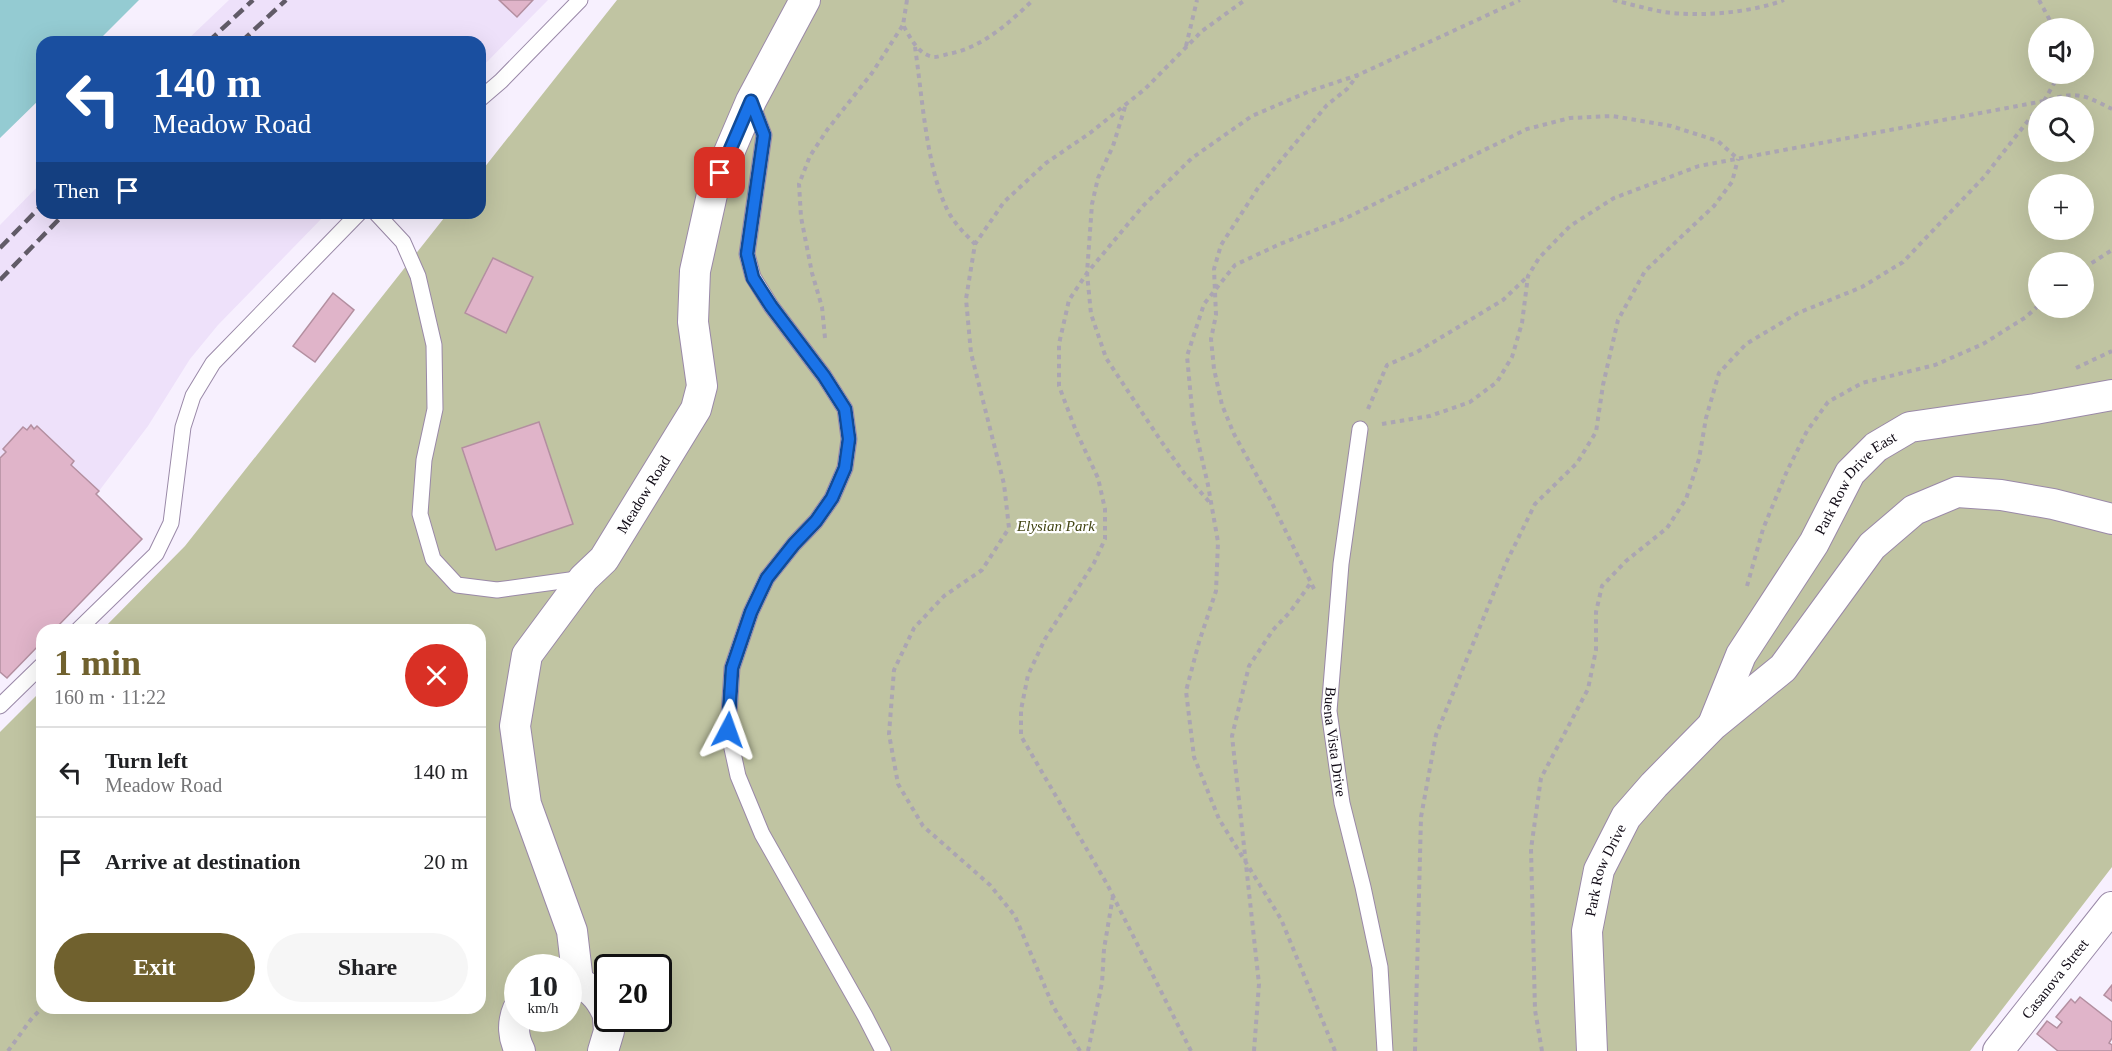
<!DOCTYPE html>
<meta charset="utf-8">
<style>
:root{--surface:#fff;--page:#f6f6f6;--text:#202124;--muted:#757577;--line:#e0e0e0;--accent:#70612e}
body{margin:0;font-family:"Times New Roman",serif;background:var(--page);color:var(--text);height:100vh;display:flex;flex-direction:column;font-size:22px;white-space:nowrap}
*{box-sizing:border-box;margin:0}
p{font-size:20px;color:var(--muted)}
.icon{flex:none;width:33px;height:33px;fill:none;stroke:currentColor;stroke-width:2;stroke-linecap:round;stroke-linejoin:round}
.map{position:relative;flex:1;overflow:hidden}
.drawer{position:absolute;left:36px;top:624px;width:450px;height:390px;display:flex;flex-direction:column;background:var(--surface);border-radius:18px;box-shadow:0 6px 24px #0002}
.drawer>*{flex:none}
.guide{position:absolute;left:36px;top:36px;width:450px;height:183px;border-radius:18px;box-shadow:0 6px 24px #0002;background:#1a4fa0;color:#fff;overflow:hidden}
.controls{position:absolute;left:2028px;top:18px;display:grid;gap:12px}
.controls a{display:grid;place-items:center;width:66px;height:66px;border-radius:50%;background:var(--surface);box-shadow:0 6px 24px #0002;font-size:30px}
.speed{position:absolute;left:504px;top:954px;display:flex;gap:12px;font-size:30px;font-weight:700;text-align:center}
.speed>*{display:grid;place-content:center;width:78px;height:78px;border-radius:50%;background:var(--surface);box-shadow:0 6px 24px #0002;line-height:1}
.speed small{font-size:15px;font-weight:400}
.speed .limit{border:3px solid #111;border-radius:9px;background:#fff;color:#111}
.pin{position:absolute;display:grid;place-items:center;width:51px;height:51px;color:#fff;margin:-26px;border-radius:12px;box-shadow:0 3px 9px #0006}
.me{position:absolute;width:66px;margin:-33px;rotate:4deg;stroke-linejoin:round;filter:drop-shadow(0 0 4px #0008)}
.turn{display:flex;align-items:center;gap:21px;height:126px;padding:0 18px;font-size:27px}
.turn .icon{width:78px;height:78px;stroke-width:2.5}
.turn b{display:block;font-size:42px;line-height:51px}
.then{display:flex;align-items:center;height:57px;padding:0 18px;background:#0003;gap:12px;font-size:22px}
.round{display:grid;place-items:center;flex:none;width:63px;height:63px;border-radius:32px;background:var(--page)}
.summary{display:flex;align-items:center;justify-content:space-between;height:102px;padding:0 18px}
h1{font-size:36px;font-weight:700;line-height:45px;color:var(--accent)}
.action{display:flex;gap:12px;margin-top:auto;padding:12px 18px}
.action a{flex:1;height:69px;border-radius:36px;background:var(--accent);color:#fff;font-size:24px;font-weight:700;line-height:69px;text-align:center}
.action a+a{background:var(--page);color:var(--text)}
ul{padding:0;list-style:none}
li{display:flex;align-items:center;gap:18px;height:90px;padding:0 18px;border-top:2px solid var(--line)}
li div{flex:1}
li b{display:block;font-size:22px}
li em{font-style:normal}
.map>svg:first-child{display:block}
.built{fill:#eee1fa}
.green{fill:#c0c4a2;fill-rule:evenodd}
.water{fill:#94cbd2}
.building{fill:#e0b4c9;stroke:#b38fa0;stroke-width:1.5}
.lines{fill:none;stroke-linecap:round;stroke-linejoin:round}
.service-casing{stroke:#9a89a8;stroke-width:17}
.minor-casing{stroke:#9a89a8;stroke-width:32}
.path{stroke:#aba5b2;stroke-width:4;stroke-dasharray:4.5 4.5;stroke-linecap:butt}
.service{stroke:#fff;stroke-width:15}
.minor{stroke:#fff;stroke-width:30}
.rail{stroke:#615b67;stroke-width:4.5;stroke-dasharray:12 6;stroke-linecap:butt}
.route-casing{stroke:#114b97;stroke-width:15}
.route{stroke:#1a73e8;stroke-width:10}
.labels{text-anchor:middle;stroke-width:4.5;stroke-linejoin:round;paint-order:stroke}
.street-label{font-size:15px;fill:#0f0914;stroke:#fff}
.park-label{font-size:15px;font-style:italic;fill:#414412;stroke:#fff}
</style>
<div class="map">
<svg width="2112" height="1051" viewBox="0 0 2112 1051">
<rect width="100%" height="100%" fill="#f7f0fe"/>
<!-- built -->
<path class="built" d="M229 0H548L480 69V42H185Z
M42 182V213H327L218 325 190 359 148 426 99 491 71 465 74 461 37 426 34 429 31 426 27 430 23 428 3 448 6 452 0 458V225Z"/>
<!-- green -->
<path class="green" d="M617 0H2112V867L1970 1051H0V732L42 690V1008H480V630H102L185 546 448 213H480V173ZM2038 28H2084V74H2038ZM2038 106H2084V152H2038ZM2038 184H2084V230H2038ZM2038 262H2084V308H2038ZM518 968H568V1018H518ZM608 968H658V1018H608Z"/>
<!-- water -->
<path class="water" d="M0 0H139L97 42H42V97L0 138Z"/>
<!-- building -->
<path class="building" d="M499 0H533L517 17Z
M493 258 533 277 506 333 465 313Z
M333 293 354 310 315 362 293 346Z
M539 422 573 524 496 550 462 448Z
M31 425 34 429 37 426 74 461 71 465 99 491 96 494 142 539 54 630H42V642L7 678 0 672V458L6 452 3 449 23 427 27 430Z
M2112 985V1001L2104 995Z
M2080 997 2112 1022V1038L2109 1043 2112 1045V1051H2058L2037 1034 2047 1021 2057 1028 2062 1022 2056 1017 2071 999 2075 1003Z"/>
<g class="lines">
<defs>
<g id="service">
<path d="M480 99 501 81 580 0"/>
<path d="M752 104 764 135 747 254 753 277 771 306 824 376 845 409 849 439 845 468 832 498 816 521 794 544 767 578 751 612 732 668 728 730 738 776 762 834 865 1016 883 1051"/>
<path d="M376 213 403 242 418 276 434 345 435 409 424 460 420 514 433 559 457 585 497 590 584 578"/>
<path id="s1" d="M1360 429 1341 564 1329 711 1342 803 1363 887 1380 967 1385 1051"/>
<path d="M78 630 156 554 171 523 183 427 193 396 213 363 359 213"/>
<path d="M0 706 42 665"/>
</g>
<g id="minor">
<path id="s2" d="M1714 722 1741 655 1814 543 1850 473 1876 447 1910 427 2035 409 2112 395"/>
<path d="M568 980C589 984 600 996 608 1015"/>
<path id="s3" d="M578 982 572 931 526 804 515 726 527 655 584 578 604 559 696 409 702 386 693 322 695 271 713 190 751 101 805 0"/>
<path d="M518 1009C512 1023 513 1038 520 1051"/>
<path d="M603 1051 609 1031 608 1018"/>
<path id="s4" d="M1592 1051 1587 931 1599 870 1626 817 1654 785 1713 725 1783 668 1872 546 1914 510 1957 492 2001 495 2053 504 2112 519"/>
<path id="s5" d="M1998 1051 2112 907"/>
</g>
</defs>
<!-- service casing -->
<use href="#service" class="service-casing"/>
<!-- minor casing -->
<use href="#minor" class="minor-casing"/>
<!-- path -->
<path class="path" d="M907 0 903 25C910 37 918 55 934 57 938 57 944 55 948 54 982 48 1009 23 1033 0
M1613 0C1630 4 1647 9 1664 12 1700 17 1750 13 1784 0
M2039 0 2054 28
M1186 46 1197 0
M915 47C922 94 926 164 946 207 952 221 964 233 975 244
M2044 101 2056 80 2057 74
M1125 107 1113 146 1098 178 1092 204 1087 273 1091 314 1106 358 1161 441 1184 473 1211 504
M2084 268 2112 250
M825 338 822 307 812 273 801 217 799 184 810 156 827 130 872 73 903 25
M2076 368 2112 351
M1368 409 1387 365 1417 352 1503 300 1527 277
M1382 424 1430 416 1470 402 1497 382 1512 357 1522 323 1528 276 1539 258 1570 226 1614 198 1699 166 2044 101C2077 91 2082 94 2112 109
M1747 586 1763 529 1787 471 1807 431 1828 402 1862 383 1935 365 1983 344 2026 317 2038 306
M1314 589 1272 503 1234 434 1222 405 1214 369 1211 339 1216 315 1214 269 1221 245 1258 188 1327 105 1347 89 1357 76
M8 1051 32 1018 42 1008
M1080 1051 1053 1006 1015 916 990 885 923 826 898 784 889 734 894 670 914 628 944 596 982 570 1009 528 1004 484 971 353 966 299 975 244 1004 202 1046 163 1090 133 1145 89 1202 31 1245 0
M1088 1051 1102 983 1104 949 1113 896
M1191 1051 1107 884 1021 736V710L1028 675 1045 639 1094 563 1105 539V509L1098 478 1076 431 1059 386V344L1069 300 1087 273 1143 206 1192 158 1252 116 1310 91 1358 75 1520 0
M1254 1051 1259 984 1232 736 1249 666 1273 630 1290 612 1310 584
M1335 1051 1281 919 1219 819 1194 757 1186 691 1199 642 1216 591 1218 542 1208 485 1193 420 1187 356 1204 304 1235 265 1280 244 1346 218 1527 129 1570 118 1612 116 1671 126 1718 141 1738 159
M1415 1051 1421 817 1436 735 1505 565 1535 504 1577 463 1596 432 1603 385 1618 320 1645 271 1714 206 1732 182 1738 159
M1542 1051 1535 1010 1531 849 1541 778 1588 689 1596 650V612L1602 586 1626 561 1667 528 1686 499 1699 459 1706 418 1719 373 1746 344 1798 313 1862 287 1903 262 1984 177 2038 108"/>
<!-- service -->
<use href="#service" class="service"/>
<!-- minor -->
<use href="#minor" class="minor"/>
<!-- rail -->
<path class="rail" d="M208 42 253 0
M241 42 286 0
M0 248 42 205
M0 280 65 213"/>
</g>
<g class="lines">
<defs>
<path id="route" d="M720 173 751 101 764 135 747 254 753 278 771 306 824 376 845 409 849 439 845 468 832 498 816 521 794 544 767 578 751 612 732 668 728 730"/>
</defs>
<!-- route casing -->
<use href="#route" class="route-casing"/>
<!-- route -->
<use href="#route" class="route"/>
</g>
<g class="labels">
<!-- street labels -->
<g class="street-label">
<text dy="5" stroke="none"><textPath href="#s2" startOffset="280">Park Row Drive East</textPath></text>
<text dy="5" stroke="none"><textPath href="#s3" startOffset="536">Meadow Road</textPath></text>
<text dy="5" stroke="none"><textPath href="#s1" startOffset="315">Buena Vista Drive</textPath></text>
<text dy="5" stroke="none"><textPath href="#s4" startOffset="184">Park Row Drive</textPath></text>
<text dy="5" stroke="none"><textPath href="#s5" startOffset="92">Casanova Street</textPath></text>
</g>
<!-- park labels -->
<g class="park-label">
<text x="1056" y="531">Elysian Park</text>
</g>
</g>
</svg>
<div class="controls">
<a><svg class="icon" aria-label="sound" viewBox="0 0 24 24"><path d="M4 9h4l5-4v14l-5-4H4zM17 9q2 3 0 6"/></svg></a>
<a><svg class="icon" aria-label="search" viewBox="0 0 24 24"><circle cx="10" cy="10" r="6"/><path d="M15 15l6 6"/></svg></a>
<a>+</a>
<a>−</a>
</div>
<div class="speed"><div>10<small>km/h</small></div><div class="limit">20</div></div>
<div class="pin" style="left:720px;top:173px;background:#d93025"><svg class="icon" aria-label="arrive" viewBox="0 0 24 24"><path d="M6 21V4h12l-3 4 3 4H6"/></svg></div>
<svg class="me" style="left:728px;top:730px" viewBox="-20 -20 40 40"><path d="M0-17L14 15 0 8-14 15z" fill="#1a73e8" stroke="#fff" stroke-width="4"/></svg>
<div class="guide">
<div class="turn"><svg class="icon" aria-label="left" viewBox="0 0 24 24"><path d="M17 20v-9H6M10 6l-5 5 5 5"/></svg><div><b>140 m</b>Meadow Road</div></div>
<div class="then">Then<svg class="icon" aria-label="arrive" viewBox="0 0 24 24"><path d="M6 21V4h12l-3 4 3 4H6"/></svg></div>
</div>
<section class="drawer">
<div class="summary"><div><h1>1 min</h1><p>160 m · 11:22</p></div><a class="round" style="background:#d93025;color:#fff"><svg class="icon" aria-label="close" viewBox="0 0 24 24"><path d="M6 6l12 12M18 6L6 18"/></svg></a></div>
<ul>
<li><svg class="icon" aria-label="left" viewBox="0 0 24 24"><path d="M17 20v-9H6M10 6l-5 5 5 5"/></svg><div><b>Turn left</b><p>Meadow Road</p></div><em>140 m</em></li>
<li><svg class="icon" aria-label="arrive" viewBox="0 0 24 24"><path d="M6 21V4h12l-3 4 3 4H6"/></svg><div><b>Arrive at destination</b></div><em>20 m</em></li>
</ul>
<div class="action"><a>Exit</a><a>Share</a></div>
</section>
</div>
